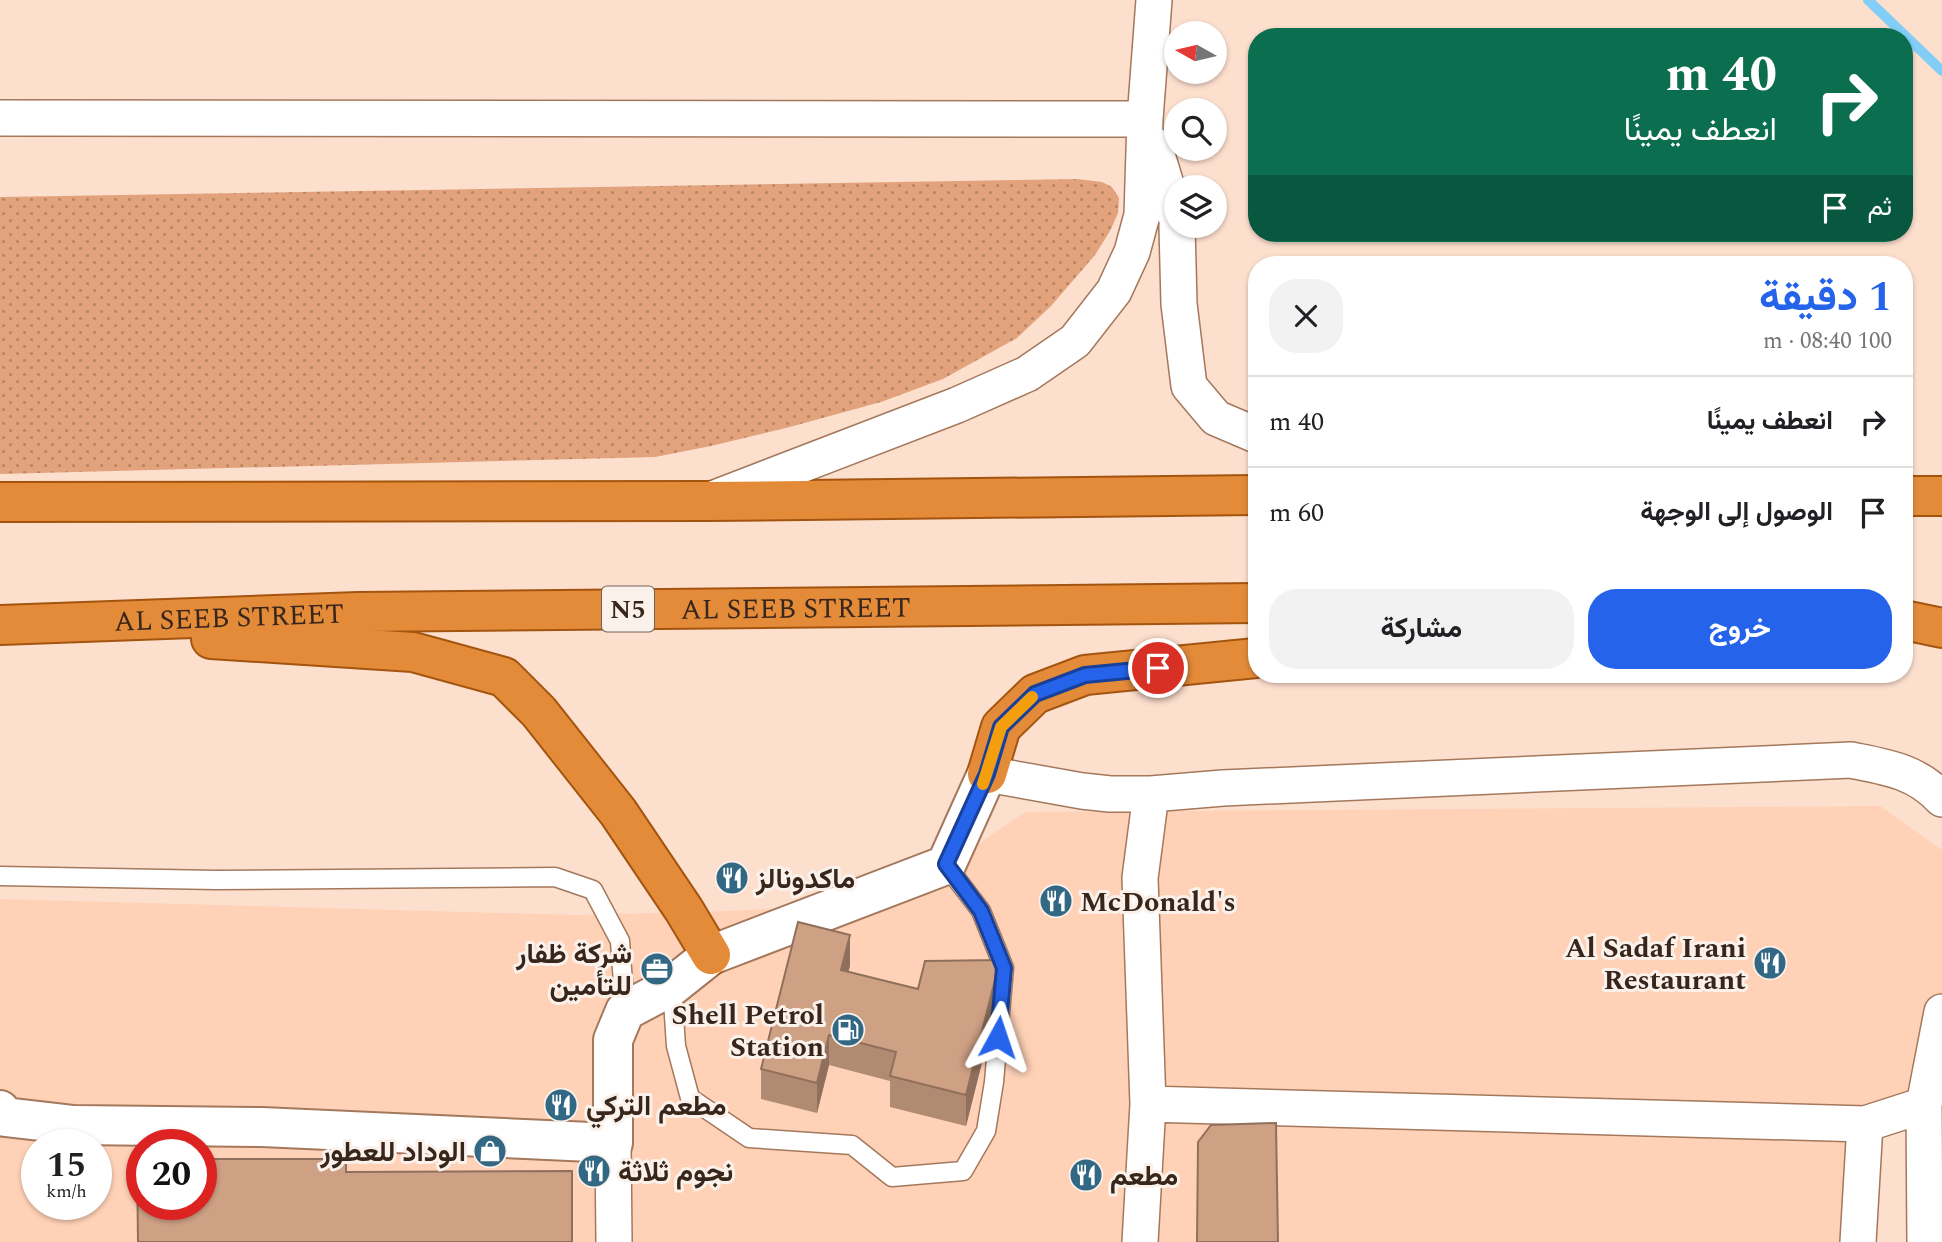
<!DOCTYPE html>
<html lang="ar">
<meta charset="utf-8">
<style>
:root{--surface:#fff;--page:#f2f2f2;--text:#202124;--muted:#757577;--line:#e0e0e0;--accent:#2563eb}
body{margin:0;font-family:Spectral,Vazirmatn,serif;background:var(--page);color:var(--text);direction:rtl;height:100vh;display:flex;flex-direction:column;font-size:26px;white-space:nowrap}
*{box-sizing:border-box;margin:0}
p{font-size:23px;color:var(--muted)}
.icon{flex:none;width:38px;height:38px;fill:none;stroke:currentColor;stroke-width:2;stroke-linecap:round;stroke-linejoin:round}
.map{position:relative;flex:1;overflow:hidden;direction:ltr}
.sheet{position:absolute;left:1248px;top:256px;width:665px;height:427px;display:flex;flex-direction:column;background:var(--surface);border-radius:28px;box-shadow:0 2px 5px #0004;direction:rtl}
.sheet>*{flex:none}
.hud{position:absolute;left:1248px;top:28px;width:665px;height:214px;border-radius:28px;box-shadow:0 2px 5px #0004;direction:rtl;background:#0b6e4f;color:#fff;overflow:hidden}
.needle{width:46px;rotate:278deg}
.buttons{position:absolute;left:1164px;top:21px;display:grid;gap:14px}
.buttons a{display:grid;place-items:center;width:63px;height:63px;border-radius:50%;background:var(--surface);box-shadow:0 2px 5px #0004;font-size:35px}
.speed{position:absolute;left:21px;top:1129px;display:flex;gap:14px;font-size:35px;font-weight:700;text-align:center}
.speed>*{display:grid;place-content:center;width:91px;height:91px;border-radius:50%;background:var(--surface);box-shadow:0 2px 5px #0004;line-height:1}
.speed small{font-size:18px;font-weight:400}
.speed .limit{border:10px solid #d22;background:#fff;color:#111}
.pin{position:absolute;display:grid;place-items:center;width:60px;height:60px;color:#fff;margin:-30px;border:4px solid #fff;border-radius:50%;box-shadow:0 2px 7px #0007}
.me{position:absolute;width:77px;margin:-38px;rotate:5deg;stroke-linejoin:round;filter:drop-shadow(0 0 5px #0008)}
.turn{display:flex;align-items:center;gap:24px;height:147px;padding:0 21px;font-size:32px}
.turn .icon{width:91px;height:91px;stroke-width:2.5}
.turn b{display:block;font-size:49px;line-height:60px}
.then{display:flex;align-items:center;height:66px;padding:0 21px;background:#0003;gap:14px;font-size:26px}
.round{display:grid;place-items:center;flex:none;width:74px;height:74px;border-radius:28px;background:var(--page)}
.summary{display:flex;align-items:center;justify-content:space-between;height:119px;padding:0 21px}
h1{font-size:42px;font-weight:700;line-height:52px;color:var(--accent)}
.primary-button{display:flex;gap:14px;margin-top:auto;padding:14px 21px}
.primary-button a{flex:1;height:80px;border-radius:28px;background:var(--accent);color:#fff;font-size:28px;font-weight:700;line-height:80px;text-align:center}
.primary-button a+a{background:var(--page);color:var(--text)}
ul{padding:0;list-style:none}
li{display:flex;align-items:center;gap:21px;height:91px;padding:0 21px;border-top:2px solid var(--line)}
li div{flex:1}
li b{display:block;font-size:26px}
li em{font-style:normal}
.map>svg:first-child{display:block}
.built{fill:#ffd2b7;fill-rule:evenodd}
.grass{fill:url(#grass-dots)}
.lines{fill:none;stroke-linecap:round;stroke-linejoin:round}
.stream{stroke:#82cef6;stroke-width:10}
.service-casing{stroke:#a4785c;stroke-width:21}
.minor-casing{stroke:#a4785c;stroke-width:38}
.tertiary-casing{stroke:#a4785c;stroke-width:42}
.trunk-casing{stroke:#a3550f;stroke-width:42}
.service{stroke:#fff;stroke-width:18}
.minor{stroke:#fff;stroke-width:35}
.tertiary{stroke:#fff;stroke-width:38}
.trunk{stroke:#e48b3a;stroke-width:38}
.wall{fill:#b18a72}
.shaded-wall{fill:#90705c}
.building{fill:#cea084;stroke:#90705c;stroke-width:2}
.route-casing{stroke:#184099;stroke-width:18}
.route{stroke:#2563eb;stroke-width:12}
.slow{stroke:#f59e0b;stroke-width:12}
.labels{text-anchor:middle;stroke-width:6;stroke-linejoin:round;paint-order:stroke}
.shield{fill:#fbf1eb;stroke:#726359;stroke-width:2}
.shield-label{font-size:26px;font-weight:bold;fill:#38261b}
.street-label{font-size:28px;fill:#38261b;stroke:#fbf1eb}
.poi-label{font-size:28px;font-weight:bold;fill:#38261b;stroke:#fbf1eb;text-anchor:start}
</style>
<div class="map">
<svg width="1942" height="1242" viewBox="0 0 1942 1242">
<defs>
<pattern id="grass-dots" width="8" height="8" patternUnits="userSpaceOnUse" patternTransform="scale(1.75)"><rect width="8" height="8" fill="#e2a37c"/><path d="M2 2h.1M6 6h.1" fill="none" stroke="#b88565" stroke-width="1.8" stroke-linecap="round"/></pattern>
</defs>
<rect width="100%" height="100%" fill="#fddfce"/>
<!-- built -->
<path class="built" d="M1880 806 1942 850V999L1924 1105 1865 1124 1858 1242H0V899L577 915 729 911 896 901 1025 812ZM37 1144H96V1204H37ZM142 1144H201V1204H142Z"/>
<!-- grass -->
<path class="grass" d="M1077 179 1102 182 1112 187 1119 198 1118 213 1110 231 1095 255 1051 306 1017 338 943 379 881 402 786 428 711 446 655 457 0 474V197Z"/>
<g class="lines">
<!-- stream -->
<path class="stream" d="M1868 0 1942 71"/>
<defs>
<path id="service" d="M0 876 216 880 555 877 593 890 620 941 625 1011
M672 986 676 1046 690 1098 749 1138 852 1145 892 1177 963 1171 986 1131 994 1082 1004 968 981 911 946 865"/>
<path id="minor" d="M0 118 1145 119
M1154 145 1176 217
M1177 226 1179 304 1189 386 1216 418 1256 435
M715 498 957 405 1027 374 1075 341 1114 291 1132 252 1142 215 1145 119 1154 0
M987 774 1082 791 1110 794H1151
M1148 1104 1865 1124 1924 1105
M613 1143 614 1242
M1140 1242 1148 1104 1140 878 1151 794 1223 788 1851 760C1886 767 1916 771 1942 799
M1858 1242 1865 1124
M1925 1242 1924 1105 1942 1012"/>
<path id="tertiary" d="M0 1110 5 1117 74 1125 262 1127 613 1143V1040L625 1011 672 986 711 955 946 865 987 774"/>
<g id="trunk">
<path d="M1904 496H1942"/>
<path d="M0 502 709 501 1256 495"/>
<path d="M1904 620 1942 628"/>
<path id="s1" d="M0 625 358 612 1256 603"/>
<path d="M211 639 413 652 504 677 539 712 618 812 684 910 711 955"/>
<path d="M987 774 1001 727 1035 694 1085 675 1256 658"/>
</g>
</defs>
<!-- service casing -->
<use href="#service" class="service-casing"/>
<!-- minor casing -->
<use href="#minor" class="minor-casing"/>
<!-- tertiary casing -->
<use href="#tertiary" class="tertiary-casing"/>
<!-- trunk casing -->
<use href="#trunk" class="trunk-casing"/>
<!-- service -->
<use href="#service" class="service"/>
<!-- minor -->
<use href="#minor" class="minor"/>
<!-- tertiary -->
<use href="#tertiary" class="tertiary"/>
<!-- trunk -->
<use href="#trunk" class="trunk"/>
</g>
<!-- wall -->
<path class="wall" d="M850 966 848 972 918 989 1000 991 966 1126 890 1107V1081L829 1065 817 1113 761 1099V1069Z"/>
<!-- shaded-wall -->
<path class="shaded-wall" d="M850 935V966L841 1000V970Z
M1000 960V991L966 1126V1095Z
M829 1035V1065L817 1113V1083Z"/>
<!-- building -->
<path class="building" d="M798 922 850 935 841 970 918 989 925 961 1000 960 966 1095 890 1076 896 1052 829 1035 817 1083 761 1069Z
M1276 1123 1278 1242H1197L1198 1142 1211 1125Z
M201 1159H346V1172L572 1171V1242H138L137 1160H142V1204H201Z"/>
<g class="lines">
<defs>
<path id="route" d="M998 1037 1004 968 981 911 946 864 987 774 1001 727 1035 694 1085 675 1158 668"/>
</defs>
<!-- route casing -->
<use href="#route" class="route-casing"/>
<!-- route -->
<use href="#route" class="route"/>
<!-- slow -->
<path class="slow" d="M983 784 1001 727 1032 697"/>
</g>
<!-- icons -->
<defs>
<symbol id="restaurant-disc" viewBox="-11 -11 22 22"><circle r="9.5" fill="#326884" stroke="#fbf1eb"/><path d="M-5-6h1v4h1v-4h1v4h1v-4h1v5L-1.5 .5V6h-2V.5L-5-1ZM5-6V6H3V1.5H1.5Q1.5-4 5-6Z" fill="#fff"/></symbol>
<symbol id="office-disc" viewBox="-11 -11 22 22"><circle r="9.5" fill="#326884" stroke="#fbf1eb"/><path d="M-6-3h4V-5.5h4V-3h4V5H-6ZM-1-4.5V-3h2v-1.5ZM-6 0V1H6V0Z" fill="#fff"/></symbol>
<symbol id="fuel-disc" viewBox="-11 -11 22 22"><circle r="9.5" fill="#326884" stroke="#fbf1eb"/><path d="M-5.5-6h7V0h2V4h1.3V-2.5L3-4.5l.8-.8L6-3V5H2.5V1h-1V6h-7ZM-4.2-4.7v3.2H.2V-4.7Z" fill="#fff"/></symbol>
<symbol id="shop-disc" viewBox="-11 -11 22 22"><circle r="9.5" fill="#326884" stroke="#fbf1eb"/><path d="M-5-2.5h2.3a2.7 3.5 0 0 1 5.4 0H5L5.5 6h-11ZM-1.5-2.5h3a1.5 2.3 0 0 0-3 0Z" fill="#fff"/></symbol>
</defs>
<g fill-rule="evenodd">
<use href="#restaurant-disc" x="713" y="859" width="38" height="38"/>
<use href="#restaurant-disc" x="1037" y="882" width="38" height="38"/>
<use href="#restaurant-disc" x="1751" y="944" width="38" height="38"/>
<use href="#office-disc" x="638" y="950" width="38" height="38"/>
<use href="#fuel-disc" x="829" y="1011" width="38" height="38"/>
<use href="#restaurant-disc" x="542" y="1086" width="38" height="38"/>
<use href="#shop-disc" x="471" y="1132" width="38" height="38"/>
<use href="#restaurant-disc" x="575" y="1152" width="38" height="38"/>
<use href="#restaurant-disc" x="1067" y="1156" width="38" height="38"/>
</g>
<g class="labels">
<!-- shield labels -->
<rect class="shield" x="602" y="586.5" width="52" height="45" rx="5"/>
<g class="shield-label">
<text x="628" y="618">N5</text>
</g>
<!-- street labels -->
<g class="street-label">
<text dy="10" stroke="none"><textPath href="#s1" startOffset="796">AL SEEB STREET</textPath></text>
<text dy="10" stroke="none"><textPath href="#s1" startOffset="229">AL SEEB STREET</textPath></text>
</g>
<!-- poi labels -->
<g class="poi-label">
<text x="756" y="888">ماكدونالز</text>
<text x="1080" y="911">McDonald's</text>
<text x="1746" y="957" text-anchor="end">Al Sadaf Irani<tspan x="1746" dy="32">Restaurant</tspan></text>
<text x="632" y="963" text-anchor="end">شركة ظفار<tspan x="632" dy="32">للتأمين</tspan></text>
<text x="824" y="1024" text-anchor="end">Shell Petrol<tspan x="824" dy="32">Station</tspan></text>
<text x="586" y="1115">مطعم التركي</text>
<text x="466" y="1161" text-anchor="end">الوداد للعطور</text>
<text x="618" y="1181">نجوم ثلاثة</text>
<text x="1110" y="1185">مطعم</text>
</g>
</g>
</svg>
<div class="buttons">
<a><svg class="needle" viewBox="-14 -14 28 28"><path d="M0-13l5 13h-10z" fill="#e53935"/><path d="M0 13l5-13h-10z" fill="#757577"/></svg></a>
<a><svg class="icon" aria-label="search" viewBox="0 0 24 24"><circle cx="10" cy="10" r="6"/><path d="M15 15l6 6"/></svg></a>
<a><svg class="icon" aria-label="layers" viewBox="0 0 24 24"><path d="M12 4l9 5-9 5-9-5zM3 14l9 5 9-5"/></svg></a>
</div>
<div class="speed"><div>15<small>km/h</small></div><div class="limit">20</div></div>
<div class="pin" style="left:1158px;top:668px;background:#d93025"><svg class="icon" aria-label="arrive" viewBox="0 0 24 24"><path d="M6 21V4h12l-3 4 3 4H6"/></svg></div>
<svg class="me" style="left:998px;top:1037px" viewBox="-20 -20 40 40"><path d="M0-17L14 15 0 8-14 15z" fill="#2563eb" stroke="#fff" stroke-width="4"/></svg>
<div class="hud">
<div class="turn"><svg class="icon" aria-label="right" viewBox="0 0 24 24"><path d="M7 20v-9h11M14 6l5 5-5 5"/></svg><div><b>40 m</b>انعطف يمينًا</div></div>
<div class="then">ثم<svg class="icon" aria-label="arrive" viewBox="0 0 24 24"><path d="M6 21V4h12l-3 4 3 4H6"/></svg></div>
</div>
<section class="sheet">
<div class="summary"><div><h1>1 دقيقة</h1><p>100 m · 08:40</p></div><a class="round"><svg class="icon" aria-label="close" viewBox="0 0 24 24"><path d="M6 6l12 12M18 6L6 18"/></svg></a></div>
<ul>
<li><svg class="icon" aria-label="right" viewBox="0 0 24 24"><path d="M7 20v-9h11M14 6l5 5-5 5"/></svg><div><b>انعطف يمينًا</b></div><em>40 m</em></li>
<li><svg class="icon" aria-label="arrive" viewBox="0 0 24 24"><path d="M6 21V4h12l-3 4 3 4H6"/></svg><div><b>الوصول إلى الوجهة</b></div><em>60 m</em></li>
</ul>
<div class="primary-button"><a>خروج</a><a>مشاركة</a></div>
</section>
</div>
